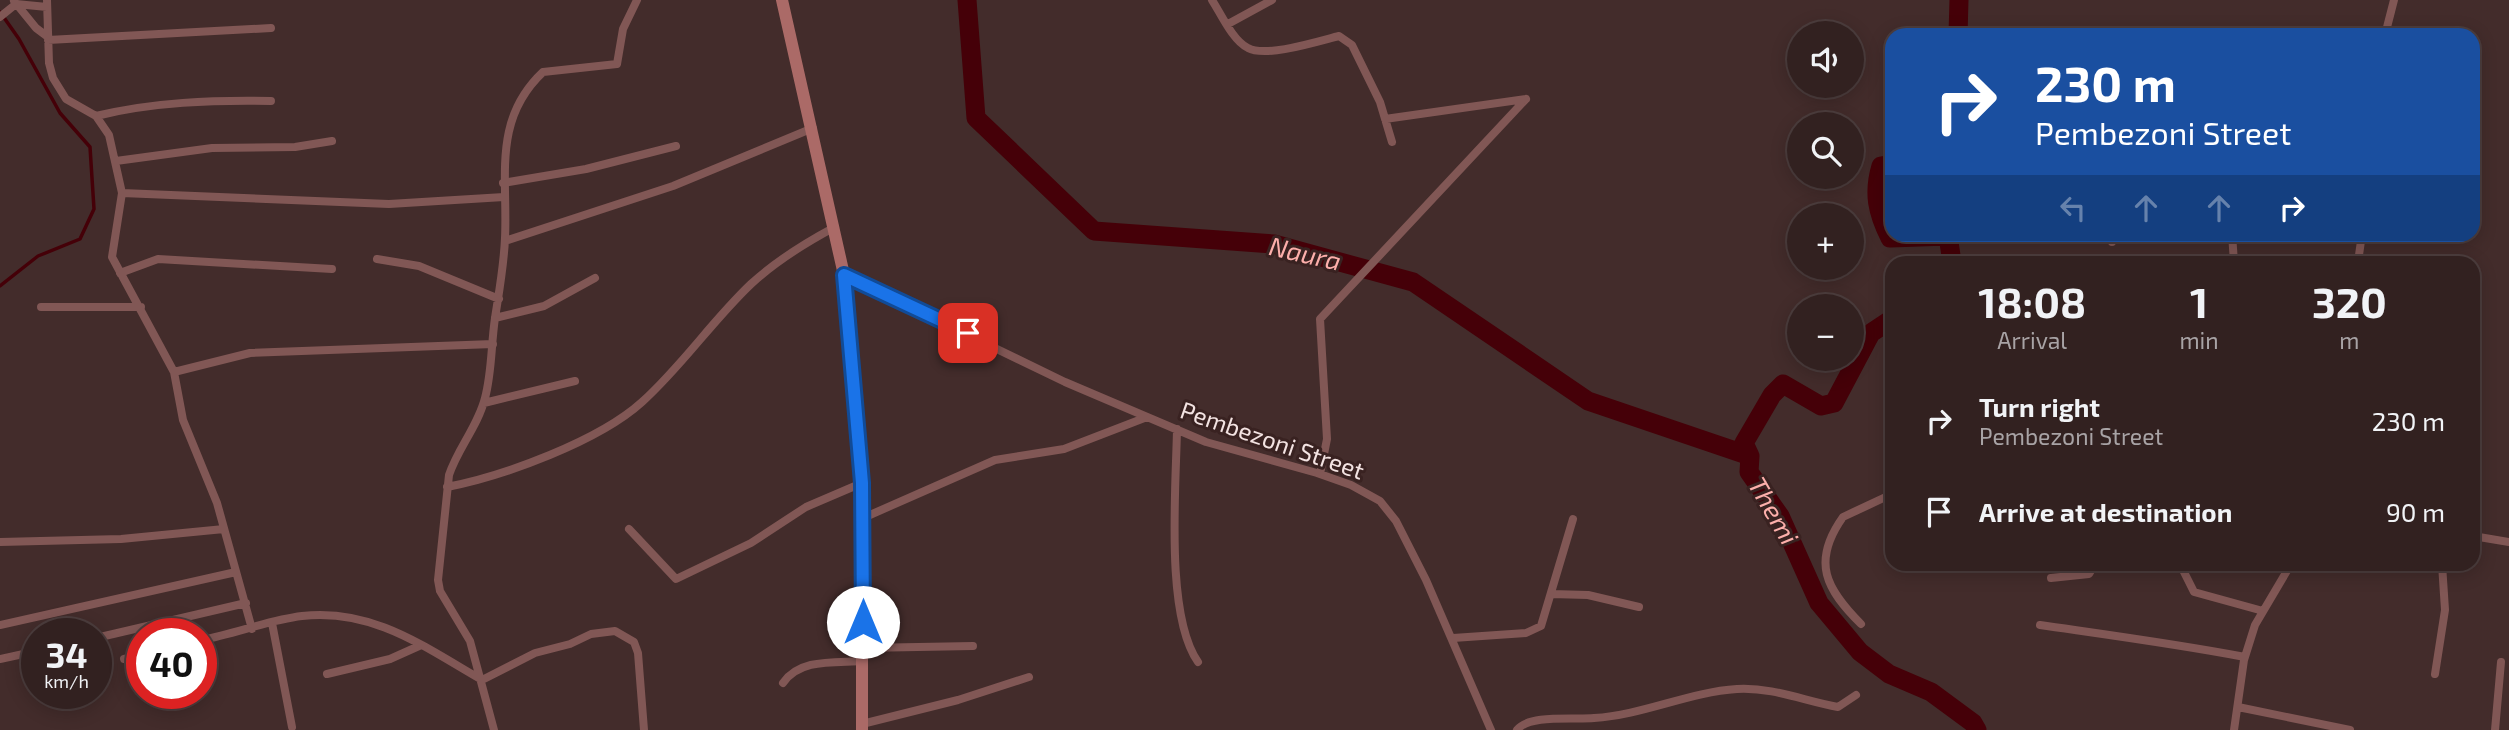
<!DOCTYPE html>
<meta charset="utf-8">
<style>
:root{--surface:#322120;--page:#3d2e2d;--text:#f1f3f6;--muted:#a8a3a5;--line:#4d3e3e}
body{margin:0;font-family:"Exo 2",sans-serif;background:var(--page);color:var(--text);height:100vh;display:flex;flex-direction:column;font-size:26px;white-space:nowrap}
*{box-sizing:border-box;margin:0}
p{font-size:23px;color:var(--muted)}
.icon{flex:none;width:38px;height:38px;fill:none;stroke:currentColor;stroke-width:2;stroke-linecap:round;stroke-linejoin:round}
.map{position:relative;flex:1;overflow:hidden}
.side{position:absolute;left:1885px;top:256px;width:595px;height:315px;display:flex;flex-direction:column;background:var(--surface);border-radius:21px;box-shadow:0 4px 18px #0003,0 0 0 2px var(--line)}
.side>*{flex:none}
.top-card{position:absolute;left:1885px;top:28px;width:595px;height:214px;border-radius:21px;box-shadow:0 4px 18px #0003,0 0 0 2px var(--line);background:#1a4fa0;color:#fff;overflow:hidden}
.tools{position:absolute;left:1787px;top:21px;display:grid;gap:14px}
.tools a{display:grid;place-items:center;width:77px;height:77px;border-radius:50%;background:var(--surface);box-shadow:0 4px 18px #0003,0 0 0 2px var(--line);font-size:35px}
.speed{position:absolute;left:21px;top:618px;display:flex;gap:14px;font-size:35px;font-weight:700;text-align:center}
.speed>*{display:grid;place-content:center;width:91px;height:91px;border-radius:50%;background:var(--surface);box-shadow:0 4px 18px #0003,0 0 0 2px var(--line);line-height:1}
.speed small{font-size:18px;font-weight:400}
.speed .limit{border:10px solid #d22;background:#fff;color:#111}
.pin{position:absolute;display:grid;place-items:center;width:60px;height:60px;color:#fff;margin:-30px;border-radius:14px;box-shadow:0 4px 10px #0006}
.me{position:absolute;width:77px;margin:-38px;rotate:0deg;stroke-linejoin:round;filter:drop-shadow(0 0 5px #0008)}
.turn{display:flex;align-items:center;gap:24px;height:147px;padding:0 35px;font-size:32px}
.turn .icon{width:91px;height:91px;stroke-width:2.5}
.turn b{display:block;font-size:49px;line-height:60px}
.lanes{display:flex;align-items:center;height:66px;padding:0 35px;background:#0003;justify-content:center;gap:35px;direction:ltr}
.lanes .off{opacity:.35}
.eta{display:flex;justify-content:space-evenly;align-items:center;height:119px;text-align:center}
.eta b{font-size:42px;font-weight:700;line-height:49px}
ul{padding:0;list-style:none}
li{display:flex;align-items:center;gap:21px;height:91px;padding:0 35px}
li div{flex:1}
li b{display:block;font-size:26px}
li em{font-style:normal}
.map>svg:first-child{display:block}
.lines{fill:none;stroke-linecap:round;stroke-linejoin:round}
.stream{stroke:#450008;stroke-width:3.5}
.river{stroke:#450008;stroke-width:19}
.street{stroke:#815755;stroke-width:8}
.secondary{stroke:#ab6a67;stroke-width:12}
.route-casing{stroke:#114b97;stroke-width:18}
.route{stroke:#1a73e8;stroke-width:12}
.labels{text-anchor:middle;stroke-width:6;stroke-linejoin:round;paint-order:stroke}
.street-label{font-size:24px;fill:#f3e3e2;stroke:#392221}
.water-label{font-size:26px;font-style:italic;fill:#fdafab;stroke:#392221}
</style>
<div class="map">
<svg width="2509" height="730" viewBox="0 0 2509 730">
<rect width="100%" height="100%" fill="#432c2b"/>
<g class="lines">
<!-- stream -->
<path class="stream" d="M0 12 19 39 60 113 90 147 94 209 80 239 38 256 0 286"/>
<!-- river -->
<path class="river" d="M967 0 976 118 1094 231 1274 244 1413 282 1588 401 1750 456
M1958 35 1959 0
M1892 164 1881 166C1873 193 1877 212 1890 238L1948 236 1952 262
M1892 319 1871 333 1834 403 1821 406 1783 384 1772 395 1744 443 1750 456 1749 472 1780 516 1819 603 1860 652 1889 674 1931 692 1973 723 1977 730"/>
<!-- street -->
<path class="street" d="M47 0 49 63 53 78 66 99 96 116 109 135 122 193 112 257 174 372 183 420 217 503 252 629
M1212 0C1221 14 1233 41 1248 48 1266 58 1319 41 1339 36L1352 45 1380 102 1392 142
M14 1 36 28 48 37
M0 17 16 4 47 7
M1228 24 1272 0
M2385 35 2394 0
M48 40 271 28
M1891 105H1892
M96 116C153 102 212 100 271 101
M1385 119 1526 99
M116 161 212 148 295 147 332 141
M503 183 586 169 676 146
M122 193 389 204 504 197
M2112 234V242
M2232 234 2234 262
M505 241 673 186 813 128
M377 259 419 266 499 299
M2358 262 2362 234
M120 273 158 259 332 269
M844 275 1065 382 1206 442 1317 473 1351 485 1380 501 1396 521 1426 580 1491 730
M41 307H141
M495 318 544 306 595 278
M174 372 250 353 493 344
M484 403 575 381
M1177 429C1176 488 1165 615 1198 662
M1320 474 1327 439 1320 319 1526 99
M447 487C504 476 599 441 642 402 682 366 712 321 751 284 776 261 805 243 835 227
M863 518 995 460 1064 449 1147 417
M629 529 676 579 751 543 806 507 862 483
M2473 536 2509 542
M0 542 121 539 224 529
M2180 564 2194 592 2263 611
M2051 578 2089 574 2095 564
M1551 594 1588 595 1639 607
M272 623 292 727
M1861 624C1826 589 1811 562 1843 517L1892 494
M0 625 236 572
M2040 625C2109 635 2177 644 2245 657
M96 638 246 603
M1453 638 1526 633 1541 626 1573 519
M201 640C235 634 268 620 302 616 372 608 423 646 482 680L535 653 570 644 591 634 615 631 634 642 638 653 644 730
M863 648 973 646
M0 659 37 651
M124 659 142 655
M327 674 390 659 419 646
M2435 674 2445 610 2442 564
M783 683C800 658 835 663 863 661
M2238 707 2350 730
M862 724 958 700 1029 677
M494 730 470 641 440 591 438 580 449 475C458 448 478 426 485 398 492 372 491 345 495 318 499 292 504 265 505 238 508 177 492 120 543 72L617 64 623 29 637 0
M1517 730C1529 714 1574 720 1594 718 1643 715 1689 692 1737 689 1773 687 1804 701 1838 707L1856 695
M2234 730 2244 660 2255 625 2291 564
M2495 730 2501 662"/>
<!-- secondary -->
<path class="secondary" d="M782 0 844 275 862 483V730"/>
</g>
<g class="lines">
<defs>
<path id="route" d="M863 622 862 483 844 275 968 333"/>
</defs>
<!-- route casing -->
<use href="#route" class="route-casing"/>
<!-- route -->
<use href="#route" class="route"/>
</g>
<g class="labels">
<!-- street labels -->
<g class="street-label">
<text transform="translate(1272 441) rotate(19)" y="8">Pembezoni Street</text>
</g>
<!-- water labels -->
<g class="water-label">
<text transform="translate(1305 254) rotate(13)" y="9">Naura</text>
<text transform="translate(1773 511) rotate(60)" y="9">Themi</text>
</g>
</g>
</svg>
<div class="tools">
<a><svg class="icon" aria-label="sound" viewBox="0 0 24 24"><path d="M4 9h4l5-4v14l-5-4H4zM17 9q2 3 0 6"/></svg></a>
<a><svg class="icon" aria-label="search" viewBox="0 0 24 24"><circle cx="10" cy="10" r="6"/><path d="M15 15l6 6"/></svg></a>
<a>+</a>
<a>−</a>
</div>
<div class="speed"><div>34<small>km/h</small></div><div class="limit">40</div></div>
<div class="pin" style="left:968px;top:333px;background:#d93025"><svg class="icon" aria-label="arrive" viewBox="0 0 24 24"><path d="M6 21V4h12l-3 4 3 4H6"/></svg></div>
<svg class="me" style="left:863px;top:622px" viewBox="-20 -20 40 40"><circle r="19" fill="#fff"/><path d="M0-13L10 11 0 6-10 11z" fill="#1a73e8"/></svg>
<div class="top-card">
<div class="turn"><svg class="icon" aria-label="right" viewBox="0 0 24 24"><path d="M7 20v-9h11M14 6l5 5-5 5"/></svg><div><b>230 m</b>Pembezoni Street</div></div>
<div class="lanes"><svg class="icon off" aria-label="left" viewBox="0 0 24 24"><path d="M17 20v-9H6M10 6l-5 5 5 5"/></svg><svg class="icon off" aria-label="ahead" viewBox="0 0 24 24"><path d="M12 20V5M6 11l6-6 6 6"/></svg><svg class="icon off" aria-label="ahead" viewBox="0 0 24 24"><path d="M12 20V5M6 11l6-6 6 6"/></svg><svg class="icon" aria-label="right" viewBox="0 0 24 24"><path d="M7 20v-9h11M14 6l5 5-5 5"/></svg></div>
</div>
<section class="side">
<div class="eta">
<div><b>18:08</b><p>Arrival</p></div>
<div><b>1</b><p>min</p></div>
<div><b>320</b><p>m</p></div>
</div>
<ul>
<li><svg class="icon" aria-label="right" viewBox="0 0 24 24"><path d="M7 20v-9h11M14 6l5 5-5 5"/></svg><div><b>Turn right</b><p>Pembezoni Street</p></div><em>230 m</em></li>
<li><svg class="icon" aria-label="arrive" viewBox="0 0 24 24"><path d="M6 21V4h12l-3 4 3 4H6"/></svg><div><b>Arrive at destination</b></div><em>90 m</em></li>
</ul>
</section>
</div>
